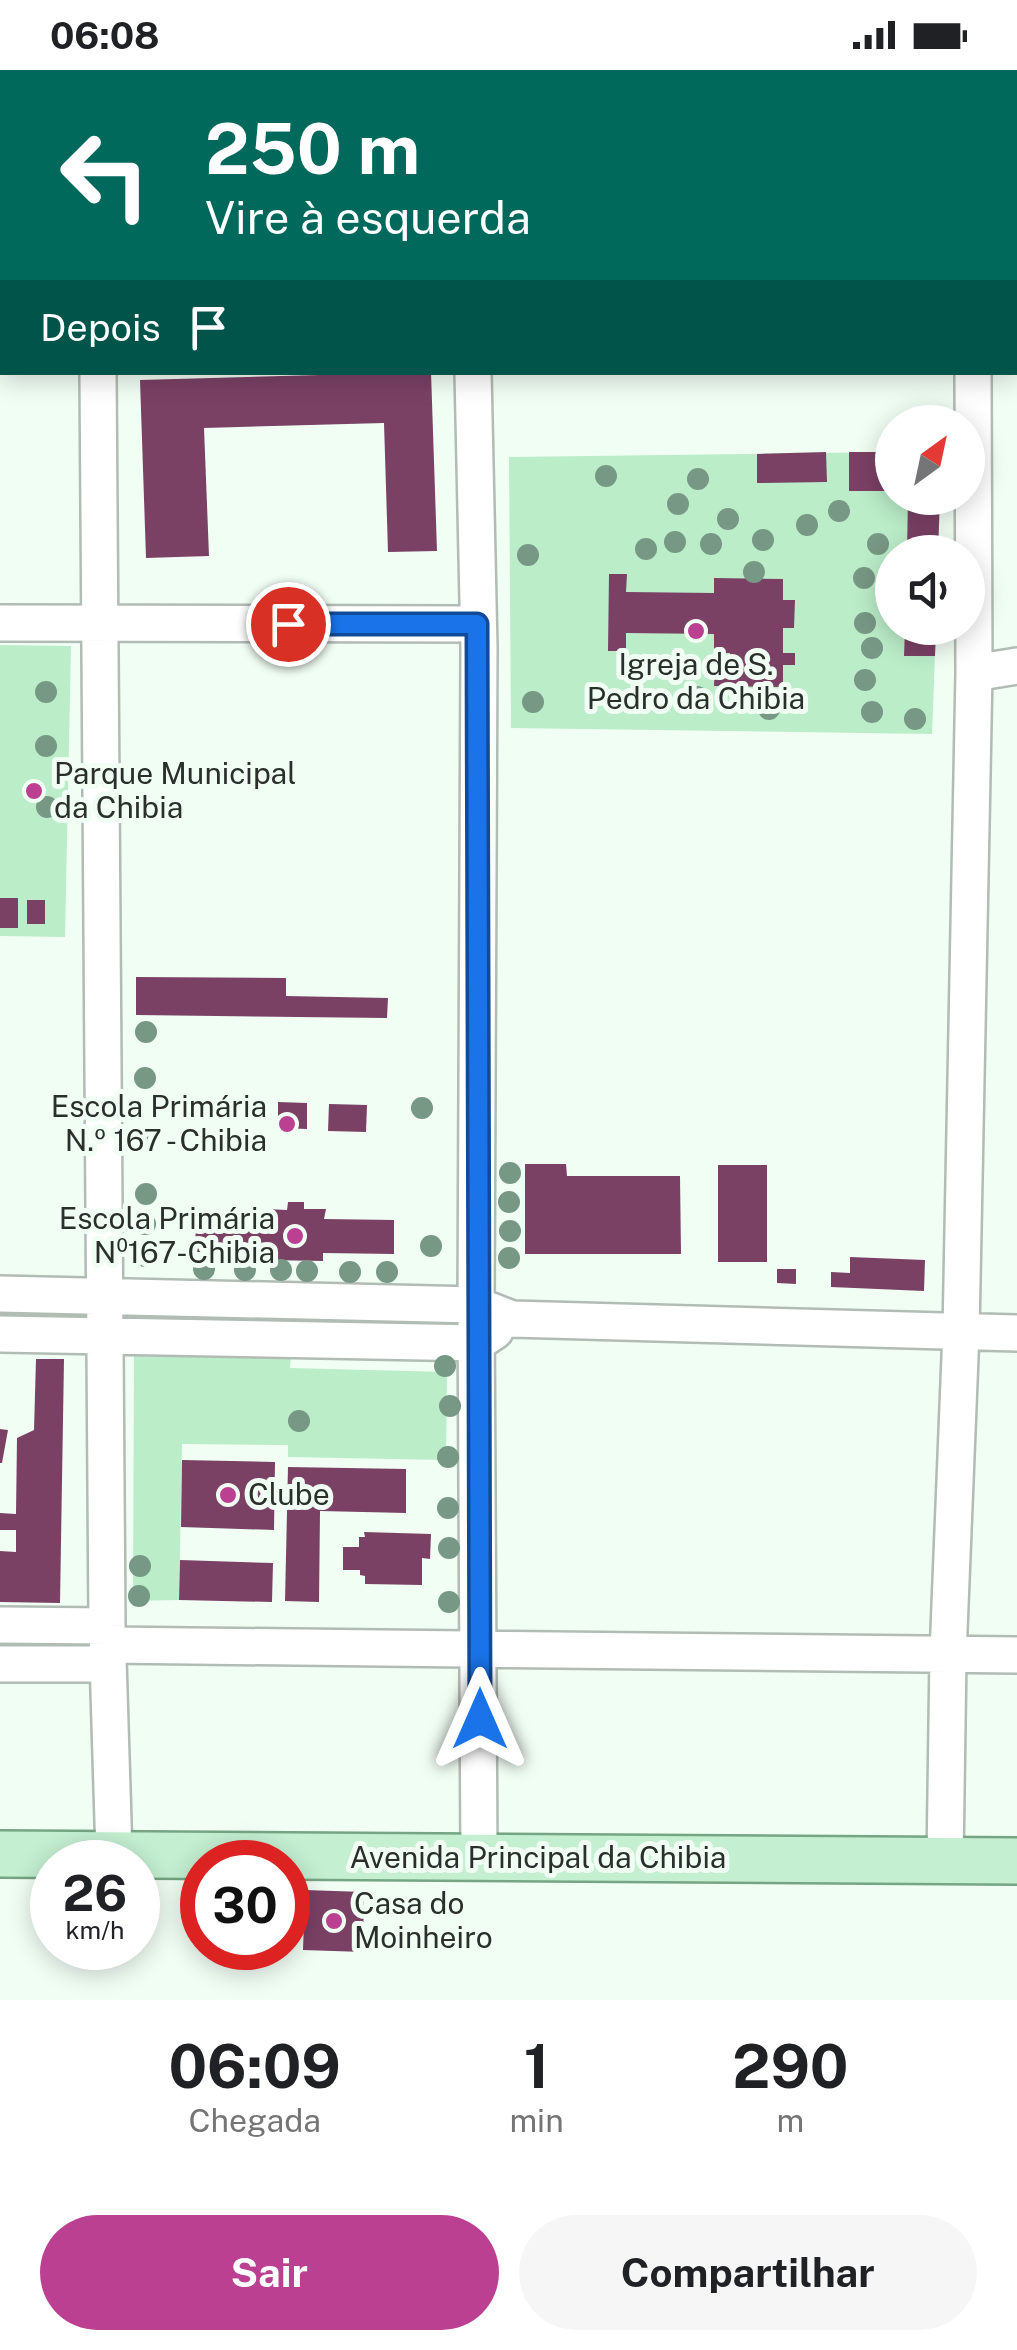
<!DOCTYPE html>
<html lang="pt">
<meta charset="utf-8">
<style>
:root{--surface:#fff;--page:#f6f6f6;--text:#202124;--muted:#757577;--accent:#bb4091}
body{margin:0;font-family:"Public Sans",sans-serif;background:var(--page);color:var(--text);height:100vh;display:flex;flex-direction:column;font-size:38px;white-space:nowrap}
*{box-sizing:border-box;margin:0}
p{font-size:32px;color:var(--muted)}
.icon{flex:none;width:55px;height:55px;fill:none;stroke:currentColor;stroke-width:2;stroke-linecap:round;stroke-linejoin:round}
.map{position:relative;height:1930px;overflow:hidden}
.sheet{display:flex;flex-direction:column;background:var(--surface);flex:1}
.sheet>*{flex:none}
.guide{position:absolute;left:0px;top:0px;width:1018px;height:305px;box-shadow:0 5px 25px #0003;background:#00695c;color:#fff;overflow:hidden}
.needle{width:65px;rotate:33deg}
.fabs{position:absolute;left:875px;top:335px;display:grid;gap:20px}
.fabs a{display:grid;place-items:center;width:110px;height:110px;border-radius:50%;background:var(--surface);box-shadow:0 5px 25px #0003;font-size:50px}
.speed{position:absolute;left:30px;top:1770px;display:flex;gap:20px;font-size:50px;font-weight:700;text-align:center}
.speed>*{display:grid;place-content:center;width:130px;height:130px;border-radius:50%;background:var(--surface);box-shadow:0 5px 25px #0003;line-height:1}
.speed small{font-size:25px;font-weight:400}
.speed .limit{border:15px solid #d22;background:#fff;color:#111}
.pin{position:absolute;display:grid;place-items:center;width:85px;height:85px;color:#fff;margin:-42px;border:5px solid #fff;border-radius:50%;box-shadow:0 2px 10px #0007}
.me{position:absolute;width:110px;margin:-55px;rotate:0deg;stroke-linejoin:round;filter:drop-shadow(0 0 8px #0008)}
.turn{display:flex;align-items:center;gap:35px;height:210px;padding:0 40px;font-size:45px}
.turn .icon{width:130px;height:130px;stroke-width:2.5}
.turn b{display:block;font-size:70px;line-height:85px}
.then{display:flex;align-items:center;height:95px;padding:0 40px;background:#0003;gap:20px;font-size:38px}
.eta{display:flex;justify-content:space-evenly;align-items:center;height:170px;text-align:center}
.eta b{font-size:60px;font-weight:700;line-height:70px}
.button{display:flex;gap:20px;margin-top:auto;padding:20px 40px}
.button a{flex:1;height:115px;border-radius:60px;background:var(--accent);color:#fff;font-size:40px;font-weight:700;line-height:115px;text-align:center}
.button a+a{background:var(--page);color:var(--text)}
.status{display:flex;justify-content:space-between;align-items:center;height:70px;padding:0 50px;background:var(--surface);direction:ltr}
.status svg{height:28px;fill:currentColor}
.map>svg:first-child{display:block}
.green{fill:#bbedc9}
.building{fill:#7b4165}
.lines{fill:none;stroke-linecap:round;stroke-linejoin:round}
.minor-casing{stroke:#b1bcb4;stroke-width:40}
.major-casing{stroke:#75a583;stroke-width:50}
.minor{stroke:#fff;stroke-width:35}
.major{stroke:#c4efd1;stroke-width:45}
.tree{fill:#779884}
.route-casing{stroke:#114b97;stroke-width:25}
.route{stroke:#1a73e8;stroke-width:18}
.poi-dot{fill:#bb4091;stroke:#f1fef4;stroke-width:4}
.labels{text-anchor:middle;stroke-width:10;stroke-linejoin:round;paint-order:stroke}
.poi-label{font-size:30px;fill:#2a2f2b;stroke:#f1fef4;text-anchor:start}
.street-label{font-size:30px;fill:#2a2f2b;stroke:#f1fef4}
</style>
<div class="status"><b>06:08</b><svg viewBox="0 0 49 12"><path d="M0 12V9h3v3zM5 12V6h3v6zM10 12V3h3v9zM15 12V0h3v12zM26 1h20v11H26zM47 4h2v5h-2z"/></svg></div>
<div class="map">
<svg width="1017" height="1930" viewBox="0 0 1017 1930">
<rect width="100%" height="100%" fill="#f1fef4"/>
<!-- green -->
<path class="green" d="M892 382V428H939L938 482H892V558H936L932 664 511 658 509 387Z
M0 575 71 576 65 867 0 866Z
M144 1241 444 1249 447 1254 445 1259 144 1252 141 1246Z
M134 1282 291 1285 290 1298 447 1302 446 1390 288 1387V1375L182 1374 179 1530 133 1531Z"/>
<!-- building -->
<path class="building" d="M431 302 437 481 388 482 384 353 204 358 209 486 146 488 140 310Z
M826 382 827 412 757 413V384Z
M849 382H892V421H849Z
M908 428H940L938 482H907Z
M609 504H627L626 522 714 523V508L783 509V530H795L794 558H783V583H795V595H783V617L714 616 715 594 730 595V583H714V564L626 563V581H608Z
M905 558H936L935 586H904Z
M0 828H18V858H0Z
M27 830H45V854H27Z
M136 907 286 908V926L388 928 387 948 136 945Z
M278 1032 307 1033V1059L278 1058Z
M329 1034 367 1035 366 1062 328 1061Z
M525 1094H566L567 1106H680L681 1184H525Z
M718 1095H767V1192H718Z
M288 1132H304V1139H326L324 1149 394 1150V1184L323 1183V1191L265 1190V1183L195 1182 196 1146 266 1147V1139L287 1140Z
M850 1187 925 1190 924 1221 831 1217V1202L850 1203Z
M777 1199H796V1214L777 1213Z
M36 1289H64L60 1533 0 1532V1481L16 1482V1460H0V1443L16 1444 17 1368 34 1360Z
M0 1359 8 1360 2 1393H0Z
M182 1390 275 1392 274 1460 181 1457Z
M288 1397 406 1399V1443L320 1441 319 1532 285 1531Z
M364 1462 431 1464 430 1489 422 1488V1515L365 1514V1506L360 1505V1500H343V1477H359V1467H365Z
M180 1490 273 1493 272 1532 179 1530Z
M305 1820 364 1822 363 1882 303 1880Z"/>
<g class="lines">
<defs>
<path id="minor" d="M96 0V2
M469 0V2
M972 0V2
M98 302 107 1556 114 1784
M473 302 479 578 476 1235 479 1788
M973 302 974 603 1017 596
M0 553 477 554
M0 1224 476 1235 512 1249 1017 1263
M0 1264 477 1273 495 1261
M0 1555 107 1556
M108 1575 1017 1585
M0 1594H108
M945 1791 948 1585 961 1262 974 603"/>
<path id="major" d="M0 1784 1017 1791"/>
</defs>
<!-- minor casing -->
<use href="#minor" class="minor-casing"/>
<!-- major casing -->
<use href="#major" class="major-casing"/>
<!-- minor -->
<use href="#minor" class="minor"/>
<!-- major -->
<use href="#major" class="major"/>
</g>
<!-- trees -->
<g class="tree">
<circle cx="606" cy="406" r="11"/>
<circle cx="698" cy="409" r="11"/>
<circle cx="678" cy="434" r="11"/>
<circle cx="839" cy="441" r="11"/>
<circle cx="728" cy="449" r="11"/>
<circle cx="807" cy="455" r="11"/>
<circle cx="763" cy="470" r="11"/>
<circle cx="675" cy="472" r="11"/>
<circle cx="711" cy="474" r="11"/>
<circle cx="878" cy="474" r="11"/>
<circle cx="646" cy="479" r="11"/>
<circle cx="528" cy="485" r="11"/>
<circle cx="754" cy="502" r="11"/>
<circle cx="864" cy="508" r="11"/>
<circle cx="865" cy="553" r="11"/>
<circle cx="872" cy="578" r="11"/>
<circle cx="865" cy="610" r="11"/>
<circle cx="46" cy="622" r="11"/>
<circle cx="697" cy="627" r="11"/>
<circle cx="533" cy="632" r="11"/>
<circle cx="769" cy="639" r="11"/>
<circle cx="872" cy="642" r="11"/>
<circle cx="915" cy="649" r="11"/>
<circle cx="46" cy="676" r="11"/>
<circle cx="47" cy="737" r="11"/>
<circle cx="146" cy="962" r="11"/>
<circle cx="145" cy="1008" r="11"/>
<circle cx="422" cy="1038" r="11"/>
<circle cx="145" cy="1066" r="11"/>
<circle cx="510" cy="1103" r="11"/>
<circle cx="146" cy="1124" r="11"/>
<circle cx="509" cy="1132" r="11"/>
<circle cx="145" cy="1154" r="11"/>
<circle cx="510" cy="1161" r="11"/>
<circle cx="431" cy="1176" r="11"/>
<circle cx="145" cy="1186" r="11"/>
<circle cx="509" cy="1188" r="11"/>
<circle cx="204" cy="1199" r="11"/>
<circle cx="245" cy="1200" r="11"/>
<circle cx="281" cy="1200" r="11"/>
<circle cx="307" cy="1201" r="11"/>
<circle cx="350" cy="1202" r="11"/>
<circle cx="387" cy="1202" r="11"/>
<circle cx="445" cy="1296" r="11"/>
<circle cx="450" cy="1336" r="11"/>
<circle cx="299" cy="1351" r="11"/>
<circle cx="448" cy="1387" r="11"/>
<circle cx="448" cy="1438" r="11"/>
<circle cx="449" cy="1478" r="11"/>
<circle cx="140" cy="1496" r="11"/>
<circle cx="139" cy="1526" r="11"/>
<circle cx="449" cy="1532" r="11"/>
</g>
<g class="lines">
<defs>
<path id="route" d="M288 554H477L480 1649"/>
</defs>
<!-- route casing -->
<use href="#route" class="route-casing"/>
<!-- route -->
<use href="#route" class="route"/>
</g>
<!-- markers -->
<g class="poi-dot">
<circle cx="696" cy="561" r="10"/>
<circle cx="34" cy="721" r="10"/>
<circle cx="287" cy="1054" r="10"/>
<circle cx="295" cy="1166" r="10"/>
<circle cx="228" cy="1425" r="10"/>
<circle cx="334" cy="1851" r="10"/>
</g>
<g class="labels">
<!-- poi labels -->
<g class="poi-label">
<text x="696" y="605" text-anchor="middle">Igreja de S.<tspan x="696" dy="34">Pedro da Chibia</tspan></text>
<text x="54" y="714">Parque Municipal<tspan x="54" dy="34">da Chibia</tspan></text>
<text x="267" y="1047" text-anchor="end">Escola Primária<tspan x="267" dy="34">N.º 167 - Chibia</tspan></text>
<text x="275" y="1159" text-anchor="end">Escola Primária<tspan x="275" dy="34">N⁰167-Chibia</tspan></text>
<text x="248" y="1435">Clube</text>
<text x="354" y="1844">Casa do<tspan x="354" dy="34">Moinheiro</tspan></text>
</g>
<!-- street labels -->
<g class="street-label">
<text x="538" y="1798">Avenida Principal da Chibia</text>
</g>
</g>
</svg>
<div class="fabs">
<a><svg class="needle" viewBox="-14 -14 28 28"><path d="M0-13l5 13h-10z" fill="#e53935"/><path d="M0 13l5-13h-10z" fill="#757577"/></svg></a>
<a><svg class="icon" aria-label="sound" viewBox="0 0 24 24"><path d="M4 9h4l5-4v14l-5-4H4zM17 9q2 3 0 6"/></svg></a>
</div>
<div class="speed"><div>26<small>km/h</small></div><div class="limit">30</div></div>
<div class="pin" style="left:288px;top:554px;background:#d93025"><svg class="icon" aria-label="arrive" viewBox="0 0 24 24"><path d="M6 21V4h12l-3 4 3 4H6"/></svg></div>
<svg class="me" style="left:480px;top:1649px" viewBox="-20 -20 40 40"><path d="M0-17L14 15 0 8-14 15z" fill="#1a73e8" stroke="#fff" stroke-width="4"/></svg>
<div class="guide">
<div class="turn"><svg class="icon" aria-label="left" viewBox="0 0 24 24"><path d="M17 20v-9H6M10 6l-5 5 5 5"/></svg><div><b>250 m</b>Vire à esquerda</div></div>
<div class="then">Depois<svg class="icon" aria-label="arrive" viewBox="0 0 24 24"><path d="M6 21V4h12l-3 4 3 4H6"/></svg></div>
</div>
</div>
<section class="sheet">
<div class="eta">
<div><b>06:09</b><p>Chegada</p></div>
<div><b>1</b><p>min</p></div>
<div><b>290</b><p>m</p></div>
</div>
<div class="button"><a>Sair</a><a>Compartilhar</a></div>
</section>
